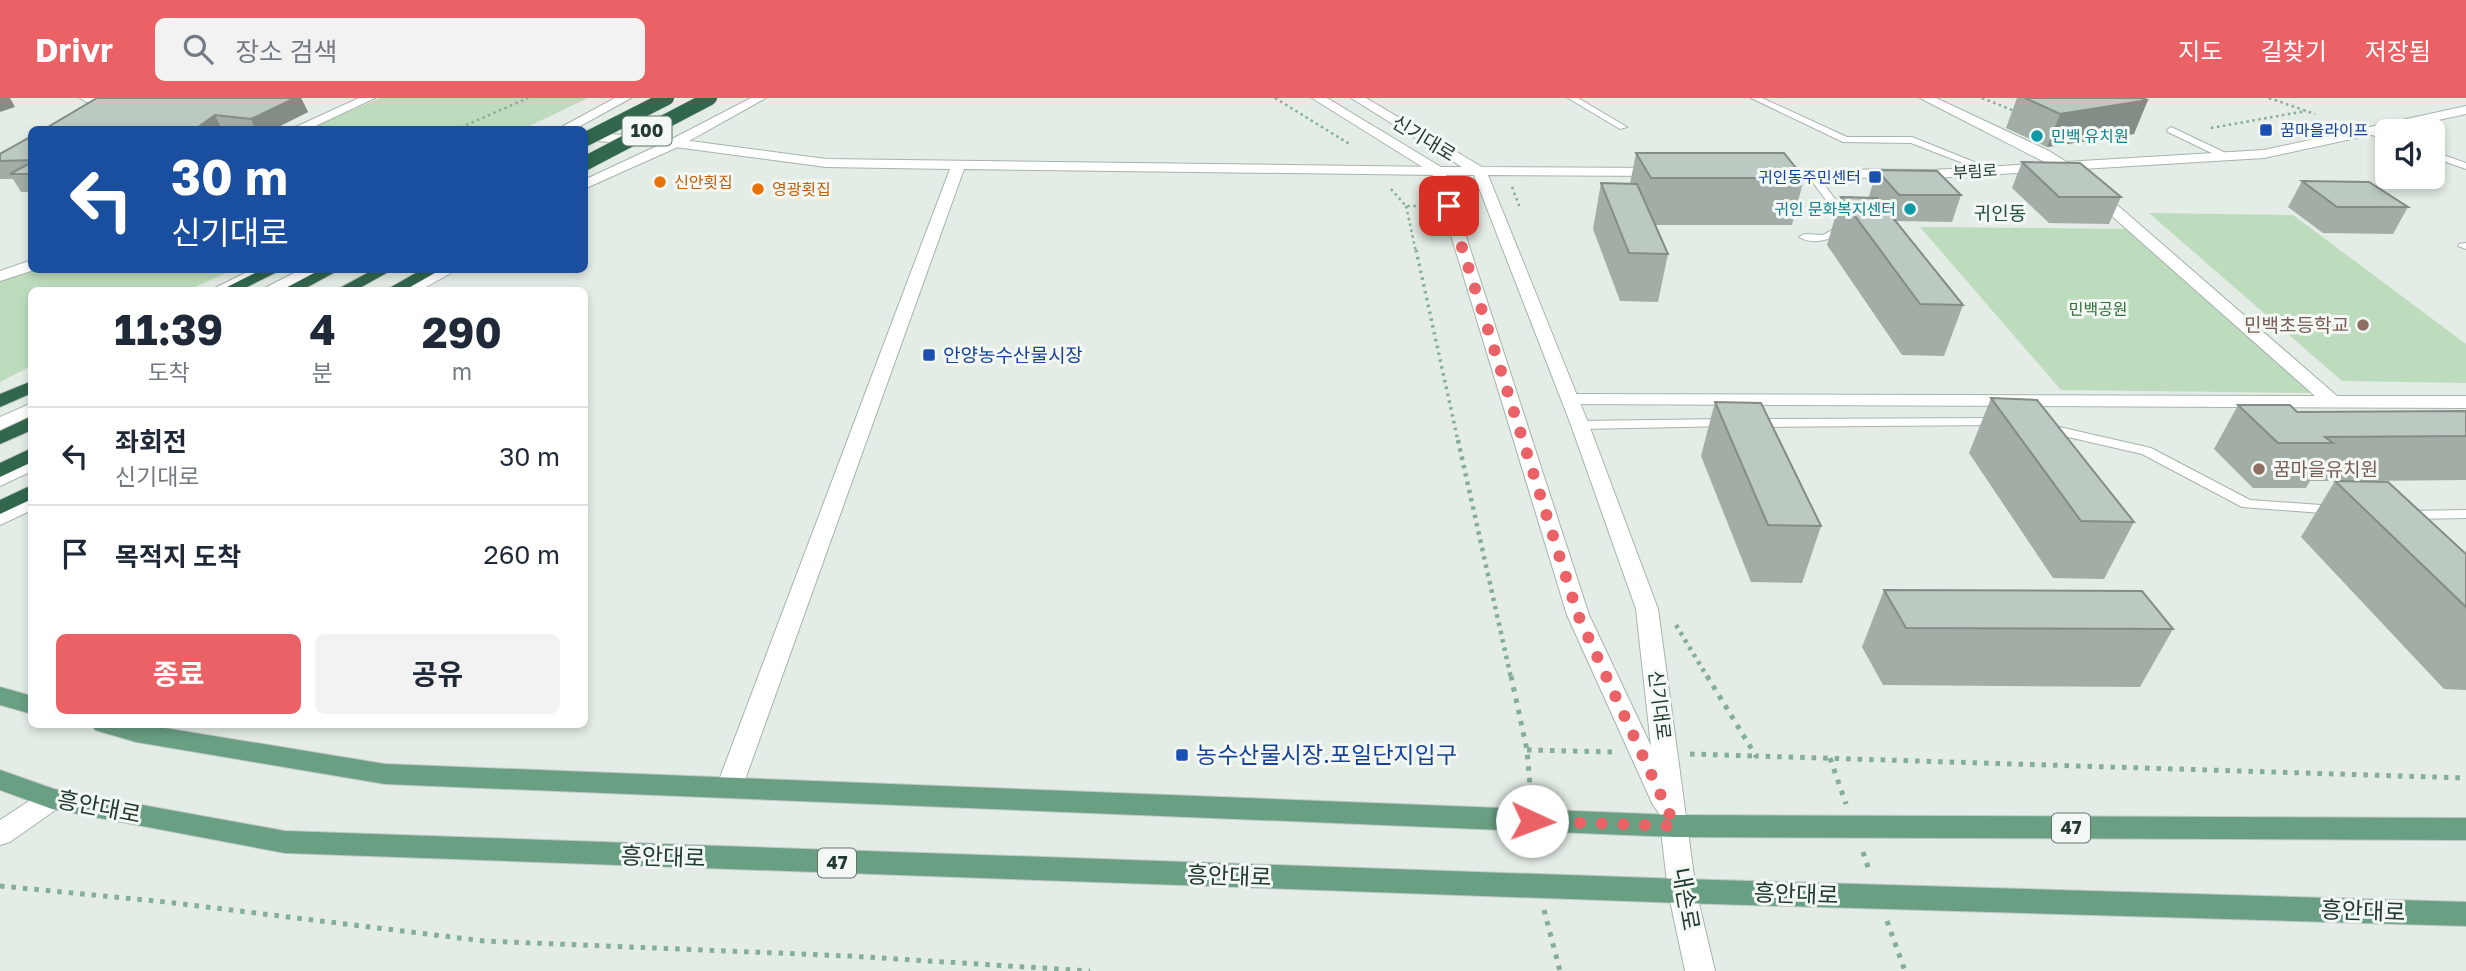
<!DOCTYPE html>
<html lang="ko">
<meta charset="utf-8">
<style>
:root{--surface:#fff;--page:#f2f2f3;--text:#1f2937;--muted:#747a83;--line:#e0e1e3;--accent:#ea6265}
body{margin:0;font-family:"Golos Text","Noto Sans KR",sans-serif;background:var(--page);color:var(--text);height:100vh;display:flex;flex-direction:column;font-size:26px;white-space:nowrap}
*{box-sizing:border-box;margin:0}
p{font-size:23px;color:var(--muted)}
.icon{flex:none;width:38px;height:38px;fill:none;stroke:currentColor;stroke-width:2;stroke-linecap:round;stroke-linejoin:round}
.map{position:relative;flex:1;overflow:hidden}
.panel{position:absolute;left:28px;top:189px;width:560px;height:441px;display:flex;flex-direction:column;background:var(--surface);border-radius:10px;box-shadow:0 4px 10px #0003}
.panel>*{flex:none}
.top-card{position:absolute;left:28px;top:28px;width:560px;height:147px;border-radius:10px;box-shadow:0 4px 10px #0003;background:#1a4fa0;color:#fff;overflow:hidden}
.tools{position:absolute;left:2375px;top:21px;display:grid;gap:14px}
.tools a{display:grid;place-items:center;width:70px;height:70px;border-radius:10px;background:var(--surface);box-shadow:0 4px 10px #0003;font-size:35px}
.pin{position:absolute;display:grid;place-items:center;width:60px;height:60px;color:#fff;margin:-30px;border-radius:14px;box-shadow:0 4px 10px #0006}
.me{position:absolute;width:77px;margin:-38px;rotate:92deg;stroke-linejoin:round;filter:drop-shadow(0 0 5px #0008)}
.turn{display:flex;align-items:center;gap:24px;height:147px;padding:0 28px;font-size:32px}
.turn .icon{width:91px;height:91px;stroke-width:2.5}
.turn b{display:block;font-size:49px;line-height:60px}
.eta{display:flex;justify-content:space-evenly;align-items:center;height:119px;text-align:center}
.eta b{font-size:42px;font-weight:700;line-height:49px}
.cta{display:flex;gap:14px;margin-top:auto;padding:14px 28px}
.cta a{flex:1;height:80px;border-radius:10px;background:var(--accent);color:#fff;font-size:28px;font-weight:700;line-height:80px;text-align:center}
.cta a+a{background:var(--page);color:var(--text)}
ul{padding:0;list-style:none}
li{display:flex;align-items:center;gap:21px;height:98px;padding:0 28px;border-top:2px solid var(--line)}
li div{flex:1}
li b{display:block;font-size:26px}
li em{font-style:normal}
header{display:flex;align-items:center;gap:42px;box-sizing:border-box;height:98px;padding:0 35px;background:var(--accent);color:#fff}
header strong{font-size:33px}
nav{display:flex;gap:38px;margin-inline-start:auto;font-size:24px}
.search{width:490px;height:63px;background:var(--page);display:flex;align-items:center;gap:18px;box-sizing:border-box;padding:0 24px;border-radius:10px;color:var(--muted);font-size:26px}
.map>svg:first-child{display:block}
.green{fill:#bddcbd}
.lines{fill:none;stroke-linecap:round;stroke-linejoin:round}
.service-casing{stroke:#a6b4ab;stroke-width:2}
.pedestrian-casing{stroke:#a6b4ab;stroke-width:2}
.minor-casing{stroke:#a6b4ab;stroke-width:2}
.tertiary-casing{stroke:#a6b4ab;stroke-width:2}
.primary-casing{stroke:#c1c8c5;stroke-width:2}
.motorway-casing{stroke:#c1c8c5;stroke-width:2}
.path-far3{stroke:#85ae96;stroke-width:2.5;stroke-dasharray:2.5 3.5;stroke-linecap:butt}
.path-far2{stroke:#85ae96;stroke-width:3.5;stroke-dasharray:2.5 4.5;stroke-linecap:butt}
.path-far1{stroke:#85ae96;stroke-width:4.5;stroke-dasharray:3.5 5;stroke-linecap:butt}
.path{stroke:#85ae96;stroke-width:5;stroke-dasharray:4.5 7;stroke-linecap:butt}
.service{fill:#fff;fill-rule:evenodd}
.pedestrian{fill:#fff;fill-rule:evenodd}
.minor{fill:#fff;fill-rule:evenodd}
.tertiary{fill:#fff;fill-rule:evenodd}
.primary{fill:#699f83;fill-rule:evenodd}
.motorway{fill:#31674d;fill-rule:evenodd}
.motorway-bridge-casing{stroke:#c1c8c5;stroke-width:15;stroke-linecap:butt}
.motorway-bridge{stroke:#31674d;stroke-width:14}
.wall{fill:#a1ada5}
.shaded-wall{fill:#838d86}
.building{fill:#bbc9c0;stroke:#838d86;stroke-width:2}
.route{stroke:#ea6265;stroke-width:12;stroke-dasharray:0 21.6}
.transit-dot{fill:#1a4fb4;stroke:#f3f8f4;stroke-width:2.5}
.culture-dot{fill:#0f9aa8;stroke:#f3f8f4;stroke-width:2.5}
.food-dot{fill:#e8710a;stroke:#f3f8f4;stroke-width:2.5}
.education-dot{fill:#8d6e63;stroke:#f3f8f4;stroke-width:2.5}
.labels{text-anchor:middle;stroke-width:6;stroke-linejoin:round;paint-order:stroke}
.far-transit-label{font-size:16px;fill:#164399;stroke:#f3f8f4;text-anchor:start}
.far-culture-label{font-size:16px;fill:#0d838f;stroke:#f3f8f4;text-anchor:start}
.far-street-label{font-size:16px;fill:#233c2f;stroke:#f3f8f4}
.far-food-label{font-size:16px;fill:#c56008;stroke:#f3f8f4;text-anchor:start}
.far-park-label{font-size:16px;fill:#307138;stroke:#f3f8f4}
.shield{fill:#f3f8f4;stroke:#61746a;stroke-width:2}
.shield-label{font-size:18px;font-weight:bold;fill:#233c2f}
.street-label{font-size:19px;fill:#233c2f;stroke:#f3f8f4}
.far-quarter-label{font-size:19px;fill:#204d36;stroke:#f3f8f4}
.education-label{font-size:19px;fill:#785e54;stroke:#f3f8f4;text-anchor:end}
.transit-label{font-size:19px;fill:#164399;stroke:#f3f8f4;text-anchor:start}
.near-transit-label{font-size:23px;fill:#164399;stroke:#f3f8f4;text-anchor:start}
.near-street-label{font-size:23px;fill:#233c2f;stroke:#f3f8f4}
</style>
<header>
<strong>Drivr</strong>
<div class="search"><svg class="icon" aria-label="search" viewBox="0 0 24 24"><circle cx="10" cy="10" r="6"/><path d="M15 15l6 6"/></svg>장소 검색</div>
<nav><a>지도</a><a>길찾기</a><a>저장됨</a></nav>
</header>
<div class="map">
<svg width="2466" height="873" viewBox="0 0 2466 873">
<rect width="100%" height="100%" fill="#e3ece5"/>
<!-- green -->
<path class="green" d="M380 0H588L523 31 307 32Z
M2149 115 2293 117 2466 246V285L2342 283Z
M1920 129 2129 131 2315 295 2061 292Z
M33 172H232L189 192H32L31 268 0 284V183Z"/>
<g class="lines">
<defs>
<path id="service" d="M1568 0H1578L1627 29 1620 31Z
M1751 0H1762L1847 39H1912L1994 72 1986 74 1911 45 1843 44Z
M2171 29 2230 57 2232 59 2224 61 2168 34 2167 32Z
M2372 31 2387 36V42L2369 36 2368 34Z
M2432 53 2466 65V71L2432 59Z
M1811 72 1814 73 1850 121 1846 133C1831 141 1814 148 1799 139L1804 136 1823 137 1838 129 1840 121 1806 75Z
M2466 145V151L2458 148 2459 146Z
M1999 320 2003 321 2005 324 2003 327 1753 329 1747 325 1753 321Z
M1726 321 1730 322 1732 325 1730 328 1580 331 1574 327 1580 323Z
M2046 326 2151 350 2250 402 2335 408 2342 412 2335 416 2242 409 2142 356 2042 333 2040 330Z
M2466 412V420L2408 421 2401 417 2408 413Z"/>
<path id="pedestrian" d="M1920 0H1936L2049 53 2070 66 2337 298H2466V310L1564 306 1561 302 1570 296 2315 298 2060 72Z"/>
<path id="minor" d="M80 0H121L127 4C115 13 92 9 80 0Z
M359 0H375L307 32H289Z
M584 34 675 41 826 61 1438 69 1445 73 1438 77 964 71 742 690 738 697 729 700 720 697 716 690 950 71 826 69 675 49 584 42Z
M32 162V172H34L0 183V173Z
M52 691 61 694 65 701 61 708 10 744 0 747V722L43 694Z"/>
<path id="tertiary" d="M615 0H631L573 32H556Z
M751 0H766L680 48 584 91V82L670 42Z
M1312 0H1327L1441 69H1462L1351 0H1366L1482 69 1661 70 1668 74 1661 78 1488 77 1589 327 1658 511 1696 793 1715 873H1685L1668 793 1659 715 1653 707 1567 517 1432 75ZM1446 77H1474L1571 327 1636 511 1651 648 1589 517Z
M2466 8V16L2264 60 1933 80 1773 79 1766 75 1773 71 1933 72 2264 52Z
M251 172H271L231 192H211Z
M300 172H320L281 192H261Z
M437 172H456L421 192H402Z
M32 305V317L0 332V319Z
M32 359V373L0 388V374Z
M32 397V412L0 427V412Z"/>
<path id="primary" d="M0 589 32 598V616L0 607Z
M92 626H140L385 666 1675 717 2466 720V742L1675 739 385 686 136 644 95 632Z
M0 672 54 691 285 733 1682 781 2466 804V828L1682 805 285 755 52 711 0 692Z"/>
<path id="motorway" d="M261 172H281L241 192H221Z
M320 172H339L302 192H282Z
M373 172H392L356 192H336Z
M421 172H440L405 192H386Z
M32 283V295L0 309V296Z
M32 318V332L0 346V333Z
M32 350V364L0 379V365Z
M32 387V401L0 416V402Z"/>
</defs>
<!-- service casing -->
<use href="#service" class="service-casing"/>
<!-- pedestrian casing -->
<use href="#pedestrian" class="pedestrian-casing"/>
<!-- minor casing -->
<use href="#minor" class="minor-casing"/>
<!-- tertiary casing -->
<use href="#tertiary" class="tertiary-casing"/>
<!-- primary casing -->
<use href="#primary" class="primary-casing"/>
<!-- motorway casing -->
<use href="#motorway" class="motorway-casing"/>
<!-- path-far3 -->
<path class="path-far3" d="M1275 0 1351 47
M1982 0 2017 14
M2269 0 2315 16
M2211 30 2306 13
M455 32 528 0
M1512 89 1520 110
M1391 91 1406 108H1427
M1406 108 1416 154"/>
<!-- path-far2 -->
<path class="path-far2" d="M1416 152 1458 343"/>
<!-- path-far1 -->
<path class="path-far1" d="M1458 342 1511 580
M1676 527 1708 580"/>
<!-- path -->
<path class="path" d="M1511 578 1527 652 1531 699
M1707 578 1756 658 2466 680
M1527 652 1615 654
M1690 656 1755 658
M1830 660 1846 706
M1863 754 1869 772
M0 788 166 804 484 843 849 858 1090 873
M1544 812 1560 873
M1887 823 1905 873"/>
<!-- service -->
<use href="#service" class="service"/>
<!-- pedestrian -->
<use href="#pedestrian" class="pedestrian"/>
<!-- minor -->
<use href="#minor" class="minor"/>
<!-- tertiary -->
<use href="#tertiary" class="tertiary"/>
<!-- primary -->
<use href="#primary" class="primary"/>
<!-- motorway -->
<use href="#motorway" class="motorway"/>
<defs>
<path id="motorway-bridge" d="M584 42 667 0
M584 66 710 0"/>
</defs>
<!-- motorway-bridge casing -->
<use href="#motorway-bridge" class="motorway-bridge-casing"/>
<!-- motorway-bridge -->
<use href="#motorway-bridge" class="motorway-bridge"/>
</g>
<!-- wall -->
<path class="wall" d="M97 0H301L308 14 272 32H43Z
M2017 0H2141L2134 36 2047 49 2006 30Z
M32 38V94H21L13 81H0V56Z
M1636 55 1804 80 1792 127H1655L1668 156 1658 204 1620 203 1593 131 1601 85 1630 86Z
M2022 64 2121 99 2109 126 2049 125 2012 90Z
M1877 72 1961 97 1952 124 1896 123 1963 207 1944 258 1902 257 1827 147 1841 99 1871 100 1869 98Z
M2302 83 2408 109 2393 136 2323 135 2288 109Z
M1991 300 2134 424 2104 481 2053 480 1969 355Z
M1715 304 1821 428 1802 485 1751 484 1701 358Z
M2238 307 2297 314 2466 313V382L2360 383 2466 456V592L2444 591 2301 439 2335 383H2310L2306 390H2253L2214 351Z
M1884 492 2173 531 2140 589 1883 587 1862 549Z"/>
<!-- shaded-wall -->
<path class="shaded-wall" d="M0 0H10L15 9 0 14Z
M295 0H301L308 14 272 32H256L251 21Z
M2148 2 2134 36 2047 49 2060 16Z
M215 17 222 32H194Z"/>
<!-- building -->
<path class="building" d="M97 0H295L251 21 215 17 194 32H43Z
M2025 0H2141L2148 2 2060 16Z
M32 38V62L0 63V56Z
M1636 55H1784L1804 80H1651Z
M32 64V76H10Z
M2022 64 2080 65 2121 99H2059Z
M1877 72 1937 73 1961 97H1899Z
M2302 83 2369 84 2408 109H2337Z
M1601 85 1637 86 1668 156 1629 155Z
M1841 99 1877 100 1963 207 1920 206Z
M1991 300 2037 302 2134 424 2081 423Z
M1715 304 1761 305 1821 428 1768 427Z
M2238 307H2290L2297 314 2466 313V338L2325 339 2333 345H2278Z
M2335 383 2388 384 2466 456V509Z
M1884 492 2142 493 2173 531 1906 530Z"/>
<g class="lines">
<!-- route -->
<path class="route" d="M1449 108 1578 517 1675 728 1532 723"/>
</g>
<!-- markers -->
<g class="transit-dot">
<rect x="2259" y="25" width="14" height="14" rx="3.5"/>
<rect x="1868" y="72" width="14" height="14" rx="3.5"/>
<rect x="922" y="250" width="14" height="14" rx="3.5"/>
<rect x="1175" y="650" width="14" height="14" rx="3.5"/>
</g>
<g class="culture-dot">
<circle cx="2037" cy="38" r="7"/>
<circle cx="1910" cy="111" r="7"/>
</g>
<g class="food-dot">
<circle cx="660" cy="84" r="7"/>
<circle cx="758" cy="91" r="7"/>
</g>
<g class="education-dot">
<circle cx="2363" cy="227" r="7"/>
<circle cx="2259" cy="371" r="7"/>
</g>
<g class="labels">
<!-- far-transit labels -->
<g class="far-transit-label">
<text x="2280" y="38">꿈마을라이프</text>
<text x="1861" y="85" text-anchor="end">귀인동주민센터</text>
</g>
<!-- far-culture labels -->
<g class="far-culture-label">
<text x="2051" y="44">민백 유치원</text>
<text x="1896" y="117" text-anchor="end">귀인 문화복지센터</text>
</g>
<!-- far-street labels -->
<g class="far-street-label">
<text transform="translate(1975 73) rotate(-3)" y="6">부림로</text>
</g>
<!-- far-food labels -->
<g class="far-food-label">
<text x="674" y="90">신안횟집</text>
<text x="772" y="97">영광횟집</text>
</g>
<!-- far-park labels -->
<g class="far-park-label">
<text x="2098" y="217">민백공원</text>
</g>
<!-- shield labels -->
<g class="shield">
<rect x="622.5" y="18.5" width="49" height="29" rx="5"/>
<rect x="2052" y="715.5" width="38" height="29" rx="5"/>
<rect x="818" y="750.5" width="38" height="29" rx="5"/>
</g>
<g class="shield-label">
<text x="647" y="39">100</text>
<text x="2071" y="736">47</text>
<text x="837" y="771">47</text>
</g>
<!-- street labels -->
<g class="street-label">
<text transform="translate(1424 40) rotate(31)" y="7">신기대로</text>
<text transform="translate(1660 607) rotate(83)" y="7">신기대로</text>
</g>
<!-- far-quarter labels -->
<g class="far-quarter-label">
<text x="2000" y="122">귀인동</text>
</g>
<!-- education labels -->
<g class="education-label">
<text x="2349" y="234">민백초등학교</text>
<text x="2273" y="378" text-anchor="start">꿈마을유치원</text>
</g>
<!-- transit labels -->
<g class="transit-label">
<text x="943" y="264">안양농수산물시장</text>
</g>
<!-- near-transit labels -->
<g class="near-transit-label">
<text x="1196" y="665">농수산물시장.포일단지입구</text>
</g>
<!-- near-street labels -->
<g class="near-street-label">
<text transform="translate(99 709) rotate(11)" y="8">흥안대로</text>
<text transform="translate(663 759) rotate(2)" y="8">흥안대로</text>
<text transform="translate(1229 778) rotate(2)" y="8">흥안대로</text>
<text transform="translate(1796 796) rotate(2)" y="8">흥안대로</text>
<text transform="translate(1686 801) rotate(80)" y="8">내손로</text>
<text transform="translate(2363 813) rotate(2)" y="8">흥안대로</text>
</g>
</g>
</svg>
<div class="tools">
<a><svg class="icon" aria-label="sound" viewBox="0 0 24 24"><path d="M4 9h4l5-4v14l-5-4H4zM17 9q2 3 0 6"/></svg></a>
</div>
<div class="pin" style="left:1449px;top:108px;background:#d93025"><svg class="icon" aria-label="arrive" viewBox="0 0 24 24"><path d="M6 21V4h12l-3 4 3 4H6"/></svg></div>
<svg class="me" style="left:1532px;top:723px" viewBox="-20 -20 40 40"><circle r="19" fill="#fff"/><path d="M0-13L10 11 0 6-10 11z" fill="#ea6265"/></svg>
<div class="top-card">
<div class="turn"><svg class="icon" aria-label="left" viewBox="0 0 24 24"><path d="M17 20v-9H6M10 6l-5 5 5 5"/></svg><div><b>30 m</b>신기대로</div></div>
</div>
<section class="panel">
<div class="eta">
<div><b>11:39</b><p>도착</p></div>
<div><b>4</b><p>분</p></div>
<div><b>290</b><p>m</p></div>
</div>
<ul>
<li><svg class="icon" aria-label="left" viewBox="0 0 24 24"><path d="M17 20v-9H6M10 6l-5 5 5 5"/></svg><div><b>좌회전</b><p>신기대로</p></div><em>30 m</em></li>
<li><svg class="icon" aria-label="arrive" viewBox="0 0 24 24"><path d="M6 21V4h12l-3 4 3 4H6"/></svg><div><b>목적지 도착</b></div><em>260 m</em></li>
</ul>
<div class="cta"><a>종료</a><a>공유</a></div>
</section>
</div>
